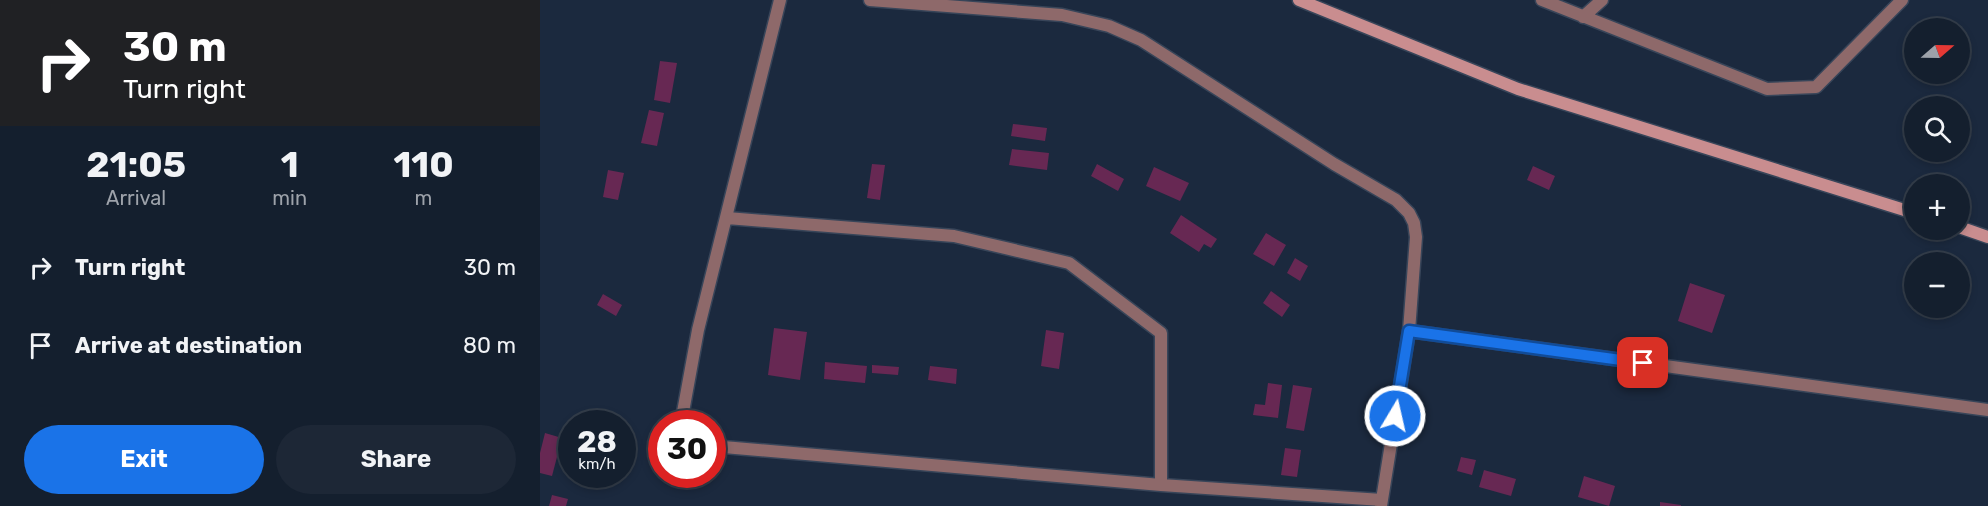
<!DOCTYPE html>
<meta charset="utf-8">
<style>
:root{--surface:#141f2e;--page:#1d2736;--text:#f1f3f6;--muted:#9da2aa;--line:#333d4a;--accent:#1a73e8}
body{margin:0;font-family:Rubik,sans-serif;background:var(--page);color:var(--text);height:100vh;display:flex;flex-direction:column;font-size:22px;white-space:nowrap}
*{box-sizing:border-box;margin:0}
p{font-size:20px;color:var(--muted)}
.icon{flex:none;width:33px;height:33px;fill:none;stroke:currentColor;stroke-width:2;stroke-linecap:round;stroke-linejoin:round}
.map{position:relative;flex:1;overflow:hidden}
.side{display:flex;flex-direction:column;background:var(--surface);width:540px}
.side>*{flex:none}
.guide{background:#202124;color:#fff;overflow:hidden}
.needle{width:39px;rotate:70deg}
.fabs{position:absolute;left:1364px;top:18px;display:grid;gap:12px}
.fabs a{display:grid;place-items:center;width:66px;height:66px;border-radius:50%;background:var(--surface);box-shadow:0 3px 9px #0003,0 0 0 2px var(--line);font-size:30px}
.speed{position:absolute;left:18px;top:410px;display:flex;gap:12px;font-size:30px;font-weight:700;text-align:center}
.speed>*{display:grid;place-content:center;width:78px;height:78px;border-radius:50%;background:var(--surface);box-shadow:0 3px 9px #0003,0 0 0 2px var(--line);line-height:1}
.speed small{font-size:15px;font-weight:400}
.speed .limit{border:9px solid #d22;background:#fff;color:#111}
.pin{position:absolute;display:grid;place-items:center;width:51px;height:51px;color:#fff;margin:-26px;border-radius:12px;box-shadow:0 3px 9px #0006}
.me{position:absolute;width:66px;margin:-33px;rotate:9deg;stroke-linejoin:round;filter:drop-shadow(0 0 4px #0008)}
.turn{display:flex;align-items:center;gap:21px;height:126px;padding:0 24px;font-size:27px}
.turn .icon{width:78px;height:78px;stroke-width:2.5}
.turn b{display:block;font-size:42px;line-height:51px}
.eta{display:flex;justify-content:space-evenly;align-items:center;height:102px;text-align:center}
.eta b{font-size:36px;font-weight:700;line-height:42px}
.primary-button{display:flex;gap:12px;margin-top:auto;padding:12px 24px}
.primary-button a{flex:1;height:69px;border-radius:36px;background:var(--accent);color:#fff;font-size:24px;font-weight:700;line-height:69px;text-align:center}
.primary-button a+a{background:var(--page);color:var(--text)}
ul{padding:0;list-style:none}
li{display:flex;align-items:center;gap:18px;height:78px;padding:0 24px}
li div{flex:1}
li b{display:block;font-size:22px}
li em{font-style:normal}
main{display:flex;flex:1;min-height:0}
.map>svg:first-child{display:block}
.building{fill:#672853}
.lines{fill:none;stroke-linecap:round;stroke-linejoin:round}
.street-casing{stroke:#384559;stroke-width:15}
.secondary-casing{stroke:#384559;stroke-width:15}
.street{stroke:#8e696a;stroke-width:12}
.secondary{stroke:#c98d8f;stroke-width:12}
.route-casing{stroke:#114b97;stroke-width:15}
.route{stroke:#1a73e8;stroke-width:10}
</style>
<main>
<section class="side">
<div class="guide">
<div class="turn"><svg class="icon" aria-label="right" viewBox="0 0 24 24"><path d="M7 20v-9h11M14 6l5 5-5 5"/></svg><div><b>30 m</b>Turn right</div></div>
</div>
<div class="eta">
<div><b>21:05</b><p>Arrival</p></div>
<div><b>1</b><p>min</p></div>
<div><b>110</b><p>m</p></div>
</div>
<ul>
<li><svg class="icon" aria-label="right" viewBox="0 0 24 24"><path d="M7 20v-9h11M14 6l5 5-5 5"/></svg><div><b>Turn right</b></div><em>30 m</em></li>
<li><svg class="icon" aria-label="arrive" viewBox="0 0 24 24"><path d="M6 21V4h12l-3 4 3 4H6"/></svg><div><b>Arrive at destination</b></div><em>80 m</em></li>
</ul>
<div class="primary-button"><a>Exit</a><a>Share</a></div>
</section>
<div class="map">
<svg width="1448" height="506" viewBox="0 0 1448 506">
<rect width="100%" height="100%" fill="#1b293e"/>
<!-- building -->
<path class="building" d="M120 61 137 63 130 103 114 100Z
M109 110 124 113 117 146 101 143Z
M473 124 507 128 505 141 471 136Z
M472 149 509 153 507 170 469 165Z
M332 164 345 165 340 200 327 198Z
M557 164 584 179 578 191 551 176Z
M993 166 1015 176 1009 190 987 180Z
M614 167 649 183 640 201 606 186Z
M68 170 84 173 78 200 63 197Z
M641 215 677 239 671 248 664 244 659 252 630 233Z
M726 233 746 245 734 266 713 254Z
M755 258 768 266 760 281 747 273Z
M1150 283 1185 295 1172 333 1138 321Z
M731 291 750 305 742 317 723 303Z
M63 294 82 305 76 316 57 305Z
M234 328 267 332 260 380 228 375Z
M506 330 524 333 519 369 501 366Z
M285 362 327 366 325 383 284 379Z
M332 365 359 367 358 375 332 373Z
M390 366 417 369 416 384 388 380Z
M728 383 742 385 738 418 713 415 715 404 725 405Z
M753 385 772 388 764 431 746 428Z
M5 433 22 438 12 476 0 473V453Z
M745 448 761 450 757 477 741 475Z
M921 457 936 460 932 475 917 471Z
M944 470 976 479 971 496 939 487Z
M1044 476 1075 486 1069 506 1038 497Z
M12 495 28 499 26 506H9Z
M1120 502 1141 505V506H1120Z"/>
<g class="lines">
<defs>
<path id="street" d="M330 0 522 15 569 26 601 40 794 164 856 200 869 213 874 223 876 237 869 331 841 506
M1002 0 1227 89 1276 87 1362 0
M1043 17 1062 0
M187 218 414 236 529 263 621 333V485
M869 331 1448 410
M141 423 158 330 240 0
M172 446 621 485 842 500"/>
<path id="secondary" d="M759 0 978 89 1374 213
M1419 227 1448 237"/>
</defs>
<!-- street casing -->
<use href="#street" class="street-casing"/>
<!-- secondary casing -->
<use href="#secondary" class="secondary-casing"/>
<!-- street -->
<use href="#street" class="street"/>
<!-- secondary -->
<use href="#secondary" class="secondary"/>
</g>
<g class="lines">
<defs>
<path id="route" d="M855 416 869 331 1103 363"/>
</defs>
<!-- route casing -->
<use href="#route" class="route-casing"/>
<!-- route -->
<use href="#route" class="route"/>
</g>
</svg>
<div class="fabs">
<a><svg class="needle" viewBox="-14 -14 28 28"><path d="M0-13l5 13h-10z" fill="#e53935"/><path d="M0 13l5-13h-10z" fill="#9da2aa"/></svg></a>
<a><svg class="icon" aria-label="search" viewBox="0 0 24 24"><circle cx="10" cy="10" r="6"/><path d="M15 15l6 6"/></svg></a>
<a>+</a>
<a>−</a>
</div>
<div class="speed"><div>28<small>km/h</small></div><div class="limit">30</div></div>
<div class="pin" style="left:1103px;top:363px;background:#d93025"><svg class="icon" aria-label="arrive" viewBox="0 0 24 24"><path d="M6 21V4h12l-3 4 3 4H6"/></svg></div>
<svg class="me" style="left:855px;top:416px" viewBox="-20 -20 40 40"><circle r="17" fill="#1a73e8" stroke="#fff" stroke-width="3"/><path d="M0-11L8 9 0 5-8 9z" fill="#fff"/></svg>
</div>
</main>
